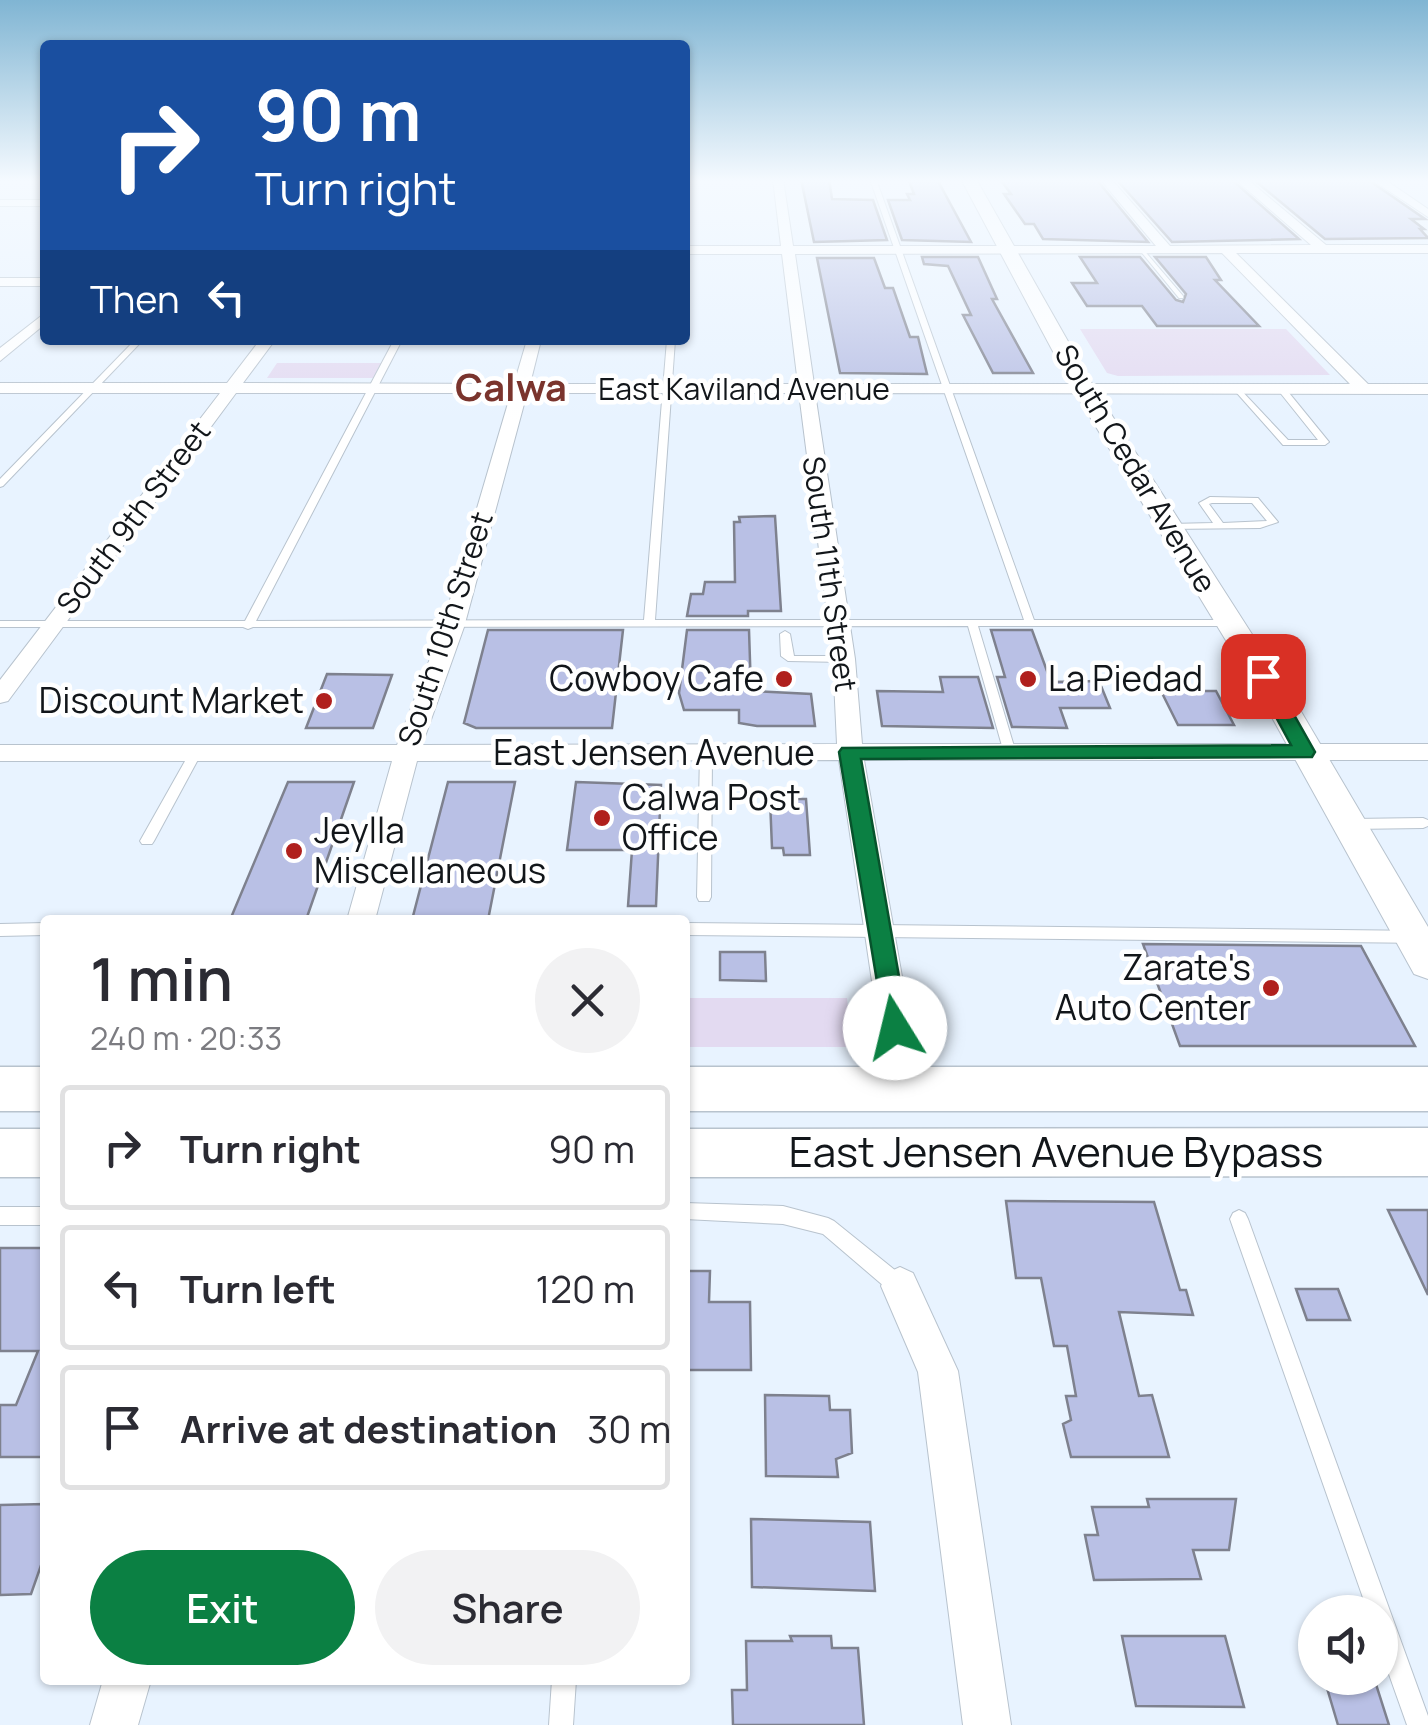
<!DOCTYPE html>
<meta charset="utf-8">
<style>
:root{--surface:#fff;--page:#f2f2f3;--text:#2b2b33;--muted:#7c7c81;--line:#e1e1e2;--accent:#0b8043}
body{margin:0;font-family:Manrope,sans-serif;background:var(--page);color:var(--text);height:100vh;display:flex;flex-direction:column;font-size:38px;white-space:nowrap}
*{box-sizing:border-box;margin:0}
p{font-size:32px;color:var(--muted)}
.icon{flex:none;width:55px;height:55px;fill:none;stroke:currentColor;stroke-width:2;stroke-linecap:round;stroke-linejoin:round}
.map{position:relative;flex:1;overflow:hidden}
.side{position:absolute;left:40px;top:915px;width:650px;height:770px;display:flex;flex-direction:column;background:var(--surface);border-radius:10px;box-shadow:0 2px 8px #0004}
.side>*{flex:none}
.hud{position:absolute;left:40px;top:40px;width:650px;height:305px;border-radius:10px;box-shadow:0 2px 8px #0004;background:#1a4fa0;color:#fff;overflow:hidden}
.fabs{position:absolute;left:1298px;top:1595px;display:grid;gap:20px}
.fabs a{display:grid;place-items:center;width:100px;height:100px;border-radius:50%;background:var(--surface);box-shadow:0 2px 8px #0004;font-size:50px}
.pin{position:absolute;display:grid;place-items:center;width:85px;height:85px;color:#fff;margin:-42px;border-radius:20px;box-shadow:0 5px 15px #0006}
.me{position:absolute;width:110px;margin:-55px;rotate:351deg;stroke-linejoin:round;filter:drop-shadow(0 0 8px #0008)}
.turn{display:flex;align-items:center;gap:35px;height:210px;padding:0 50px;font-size:45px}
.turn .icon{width:130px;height:130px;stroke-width:2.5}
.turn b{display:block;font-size:70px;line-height:85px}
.then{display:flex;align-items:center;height:95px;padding:0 50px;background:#0003;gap:20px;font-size:38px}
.round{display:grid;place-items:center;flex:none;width:105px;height:105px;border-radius:52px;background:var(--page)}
.overview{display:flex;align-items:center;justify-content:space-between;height:170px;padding:0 50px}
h1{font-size:60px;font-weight:600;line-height:75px}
.button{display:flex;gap:20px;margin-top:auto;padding:20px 50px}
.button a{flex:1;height:115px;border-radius:60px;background:var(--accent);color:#fff;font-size:40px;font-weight:600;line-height:115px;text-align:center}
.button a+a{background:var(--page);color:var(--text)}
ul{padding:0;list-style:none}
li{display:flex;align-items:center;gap:30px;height:125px;margin:0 20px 15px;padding:0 30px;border:5px solid var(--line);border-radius:10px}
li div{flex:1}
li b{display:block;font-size:38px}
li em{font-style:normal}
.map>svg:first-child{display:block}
.green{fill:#e3daf1}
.building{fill:#b9c0e5;stroke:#7e818e;stroke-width:2.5}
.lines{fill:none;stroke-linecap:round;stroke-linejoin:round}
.lane-casing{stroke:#b8c3ce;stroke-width:2}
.street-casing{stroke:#b8c3ce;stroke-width:2}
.secondary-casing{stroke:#b8c3ce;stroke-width:2}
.primary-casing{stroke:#b8c3ce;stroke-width:3}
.lane{fill:#fff;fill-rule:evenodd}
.street{fill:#fff;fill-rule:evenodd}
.secondary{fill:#fff;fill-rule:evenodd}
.primary{fill:#fff;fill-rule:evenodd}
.route{fill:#0b8043;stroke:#07532c;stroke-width:2.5}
.poi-dot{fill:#b0201d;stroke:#fff;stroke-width:4}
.labels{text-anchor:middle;stroke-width:9;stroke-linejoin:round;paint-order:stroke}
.far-street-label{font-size:30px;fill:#12161a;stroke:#fff}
.poi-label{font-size:35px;fill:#12161a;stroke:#fff;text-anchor:end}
.street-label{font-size:35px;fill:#12161a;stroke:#fff}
.far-district-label{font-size:38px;font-weight:bold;fill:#7a342d;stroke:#fff}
.near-street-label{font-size:42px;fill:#12161a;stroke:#fff}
</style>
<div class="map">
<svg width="1428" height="1725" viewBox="0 0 1428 1725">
<rect width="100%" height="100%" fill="#e8f3ff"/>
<!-- green -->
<path class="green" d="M1080 329H1286L1330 375 1118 376 1107 373Z
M277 363H383L374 378H267Z
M685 998H847L852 1047H685Z"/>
<!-- building -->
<path class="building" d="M801 179H829L832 199 873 200 887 240 814 242Z
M1000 179H1096L1148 242 1043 239 1034 224H1025L1004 194H1011Z
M1116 179H1231L1299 239 1172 242Z
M1253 179H1367L1425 219H1411L1424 229H1420L1428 238 1325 239Z
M909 181H938L971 242 902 240 888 200H910L907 194H914Z
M922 257H978L997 299H992L1033 373H993L963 315H971L948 266 924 264Z
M1080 257H1140L1176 300 1183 302 1186 294 1155 257H1206L1221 280H1215L1259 326H1157L1142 306H1087L1072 283H1097Z
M817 258H874L885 288H893L910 337H918L927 374 840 373Z
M775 516 781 611H748V616H687L691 594H703L705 582H735L734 522H740L739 517Z
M488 630H623L612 728H476L464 723Z
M687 630H749L751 691 811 694 815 726H757L739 723V710H684L679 693Z
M991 630H1032L1051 682 1099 681 1110 708H1060L1067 728 1012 727 997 677H1005Z
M327 674 392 675 373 728H306Z
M940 677H978L993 728 882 726 877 691 943 692Z
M1161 691H1216L1234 725H1178Z
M288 782H354L306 920H230Z
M448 782H515L488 920H412Z
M576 782 661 785 656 906H628L632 850H567Z
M770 799H806L810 855H784L783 848H772Z
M1143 944 1361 946 1415 1046H1180Z
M720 952H765L766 981 720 980Z
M1006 1201 1154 1202 1180 1290H1186L1193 1315 1119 1312 1139 1396 1152 1395 1169 1457H1071L1063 1424 1071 1420 1066 1396H1076L1067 1346H1054L1041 1278H1016Z
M1388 1210H1428V1295Z
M0 1248H45V1457H0V1405H16L38 1351H0Z
M685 1271H710L709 1302H750L751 1370H685Z
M1296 1289H1338L1350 1320H1307Z
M765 1395 829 1396 830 1410H850L852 1453 836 1459 838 1477 766 1476Z
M1147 1499H1236L1229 1550H1193L1201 1579 1094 1580 1085 1535H1098L1092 1507H1149Z
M45 1504V1554L31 1594 0 1595V1505Z
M751 1519 870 1522 875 1591 752 1587Z
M790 1636H831L832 1648H858L864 1725H733L732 1690H747L746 1641H792Z
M1122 1636H1225L1244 1707 1136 1706Z
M1324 1678H1374L1389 1725H1338Z"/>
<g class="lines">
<defs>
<path id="lane" d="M685 179H690L688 200 685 202Z
M870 179H876L1034 620H1230L1235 623 1230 626H978L1016 753 1014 756 1010 757 1004 753 968 626 253 627 248 629 243 627H0V621H245L394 340H402L256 621 644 620 667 340H675L655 620H1024Z
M1138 248H1142L1183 296V298H1179Z
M135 340H143L3 486 0 487V479Z
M1239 388 1288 440H1318L1278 390 1285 388 1329 442 1325 445H1283L1236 392 1235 390Z
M1210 497 1258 498 1278 522 1260 528 1167 529 1165 527 1170 524 1213 523 1199 503ZM1212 503H1252L1267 521 1223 523 1209 504Z
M785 631 790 634 794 656H844L850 659 844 662 788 661 781 656 780 634Z
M706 749 712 753 711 897 709 901H699L697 897 700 753Z
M195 750 201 754 154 841 152 844H142L140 841 189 754Z
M1423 818 1428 820V826L1423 828 1352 829 1345 824 1352 819Z
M45 923V935L0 936V924Z
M685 923 1428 931V943L685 935Z
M685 1203 783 1206 828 1218 834 1221 906 1279 908 1286 906 1293 899 1295 892 1293 823 1234 783 1224 685 1219Z
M0 1207H45V1225H0Z
M1239 1210 1245 1213 1248 1219 1428 1716V1725H1407L1380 1649V1612H1368L1230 1219 1233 1213Z
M552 1680H576L573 1725H549Z"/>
<path id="street" d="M773 179H783L793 246H1156L1100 179H1111L1170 246 1311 245 1235 179H1247L1326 245H1428V253H1236L1368 384H1428V394L815 393 855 659 862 744H1428V760H864L911 1028 906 1037 895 1041 884 1037 879 1028 839 760 417 761 375 920H347L392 761H0V745H397L442 627 511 393H236L8 701 0 703V680L220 393H0V383H227L260 340H275L243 383 514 384 527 340H541L530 384H798L782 254H685V246H781ZM1222 253 1350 384H814L795 254ZM527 393H799L833 659 837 744 422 745 464 627Z
M1371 179H1384L1428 209V217Z
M0 200H45V206H0Z
M0 278H45V286H0Z
M45 313V324L0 361V348Z
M900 1267 913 1273 958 1371 1011 1725H963L918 1372 881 1286 887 1273Z
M103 1680H151L138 1725H90Z"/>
<path id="secondary" d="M961 179H976L1095 389 1296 703 1428 927V979L1414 974 1264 703 1073 389Z"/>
<path id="primary" d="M0 1067H45V1111H0Z
M685 1067H1428V1111H685Z
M1428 1128V1176L685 1177V1129Z
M0 1129H45V1177H0Z"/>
</defs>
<!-- lane casing -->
<use href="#lane" class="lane-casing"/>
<!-- street casing -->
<use href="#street" class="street-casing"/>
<!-- secondary casing -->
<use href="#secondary" class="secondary-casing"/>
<!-- primary casing -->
<use href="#primary" class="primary-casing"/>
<!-- lane -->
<use href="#lane" class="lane"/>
<!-- street -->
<use href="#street" class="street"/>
<!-- secondary -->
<use href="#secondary" class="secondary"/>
<!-- primary -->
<use href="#primary" class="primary"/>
</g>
<!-- sky -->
<linearGradient id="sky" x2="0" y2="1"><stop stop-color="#80b5d3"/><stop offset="0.43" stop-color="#f5faff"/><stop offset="1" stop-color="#f5faff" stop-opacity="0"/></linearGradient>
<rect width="1428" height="421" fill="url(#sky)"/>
<!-- route -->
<path class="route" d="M1263 671 1272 676 1315 752 1312 757 861 759 908 1028 904 1036 895 1039 886 1036 839 752 842 748 1291 745 1254 676Z"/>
<!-- markers -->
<g class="poi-dot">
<circle cx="784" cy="679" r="10"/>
<circle cx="1028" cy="679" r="10"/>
<circle cx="324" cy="701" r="10"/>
<circle cx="602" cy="818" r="10"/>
<circle cx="294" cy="851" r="10"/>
<circle cx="1271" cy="988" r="10"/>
</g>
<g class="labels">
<!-- far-street labels -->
<g class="far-street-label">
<text x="744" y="400">East Kaviland Avenue</text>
<text transform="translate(1135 469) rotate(59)" y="10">South Cedar Avenue</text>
<text transform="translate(134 518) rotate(-53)" y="10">South 9th Street</text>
<text transform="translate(829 574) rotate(82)" y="10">South 11th Street</text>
<text transform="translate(446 629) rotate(-72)" y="10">South 10th Street</text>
</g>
<!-- poi labels -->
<g class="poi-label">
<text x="764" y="691">Cowboy Cafe</text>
<text x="1048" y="691" text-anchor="start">La Piedad</text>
<text x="304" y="713">Discount Market</text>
<text x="622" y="810" text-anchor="start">Calwa Post<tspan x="622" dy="40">Office</tspan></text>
<text x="314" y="843" text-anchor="start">Jeylla<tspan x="314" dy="40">Miscellaneous</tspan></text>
<text x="1251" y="980">Zarate's<tspan x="1251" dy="40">Auto Center</tspan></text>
</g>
<!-- street labels -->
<g class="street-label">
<text x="654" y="765">East Jensen Avenue</text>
</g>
<!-- far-district labels -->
<g class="far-district-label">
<text x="511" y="401">Calwa</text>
</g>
<!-- near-street labels -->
<g class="near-street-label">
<text x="1056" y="1167">East Jensen Avenue Bypass</text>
</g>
</g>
</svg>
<div class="fabs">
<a><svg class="icon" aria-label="sound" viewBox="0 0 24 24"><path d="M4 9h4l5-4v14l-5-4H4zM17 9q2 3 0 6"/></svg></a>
</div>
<div class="pin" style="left:1263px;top:676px;background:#d93025"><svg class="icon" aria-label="arrive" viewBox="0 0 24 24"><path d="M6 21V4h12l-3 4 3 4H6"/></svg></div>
<svg class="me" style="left:895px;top:1028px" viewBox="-20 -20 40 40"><circle r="19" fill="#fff"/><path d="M0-13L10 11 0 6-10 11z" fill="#0b8043"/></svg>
<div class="hud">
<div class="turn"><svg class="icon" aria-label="right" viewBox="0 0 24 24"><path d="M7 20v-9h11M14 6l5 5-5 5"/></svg><div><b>90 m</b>Turn right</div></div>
<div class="then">Then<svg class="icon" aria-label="left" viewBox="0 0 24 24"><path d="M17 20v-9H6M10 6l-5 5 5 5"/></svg></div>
</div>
<section class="side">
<div class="overview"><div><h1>1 min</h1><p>240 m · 20:33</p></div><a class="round"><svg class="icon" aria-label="close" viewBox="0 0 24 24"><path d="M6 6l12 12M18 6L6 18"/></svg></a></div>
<ul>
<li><svg class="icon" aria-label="right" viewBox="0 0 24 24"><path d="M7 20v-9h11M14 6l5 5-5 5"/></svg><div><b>Turn right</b></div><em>90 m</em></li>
<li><svg class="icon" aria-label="left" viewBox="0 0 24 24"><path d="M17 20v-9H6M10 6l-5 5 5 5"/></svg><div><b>Turn left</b></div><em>120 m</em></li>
<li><svg class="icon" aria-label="arrive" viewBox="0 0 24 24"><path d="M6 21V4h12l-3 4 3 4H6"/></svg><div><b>Arrive at destination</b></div><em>30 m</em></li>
</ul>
<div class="button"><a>Exit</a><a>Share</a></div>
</section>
</div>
